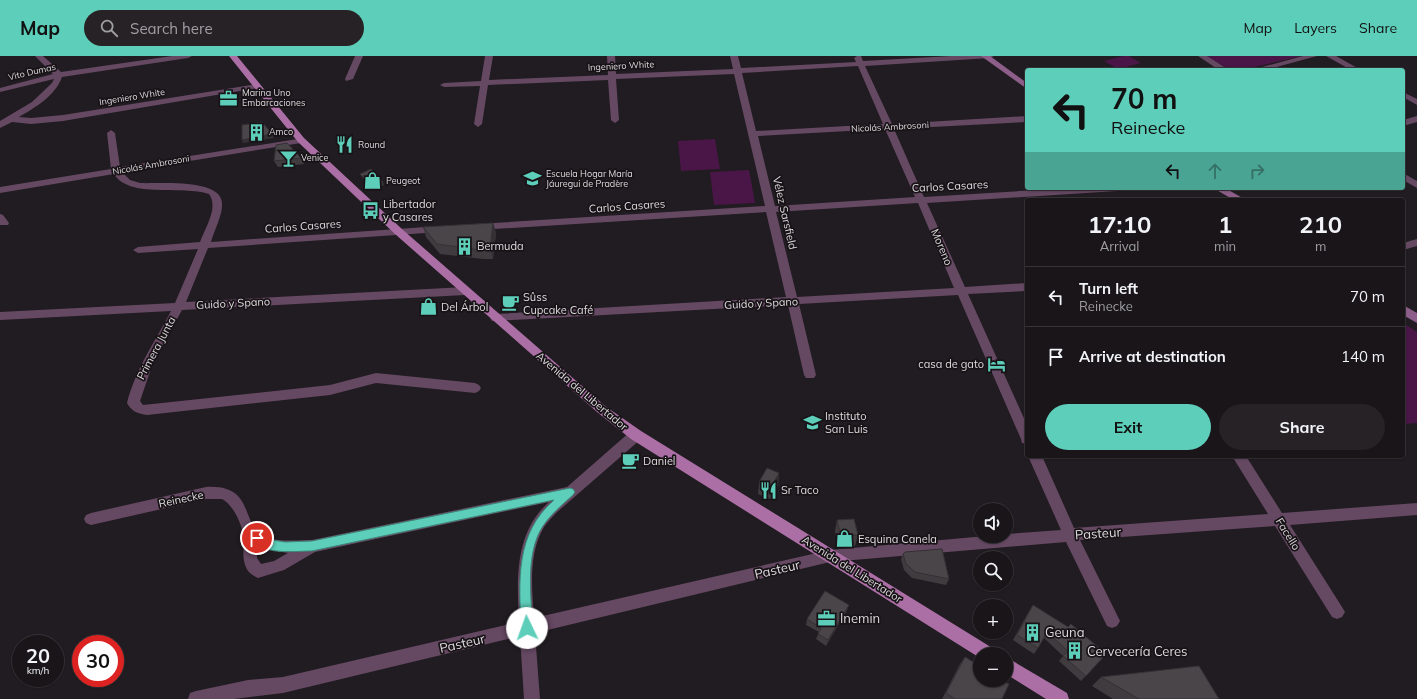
<!DOCTYPE html>
<meta charset="utf-8">
<style>
:root{--surface:#191519;--page:#262226;--text:#f1f3f6;--muted:#9f9fa2;--line:#373438;--accent:#5dceb9}
body{margin:0;font-family:Mulish,sans-serif;background:var(--page);color:var(--text);height:100vh;display:flex;flex-direction:column;font-size:15px;white-space:nowrap}
*{box-sizing:border-box;margin:0}
p{font-size:13px;color:var(--muted)}
.icon{flex:none;width:22px;height:22px;fill:none;stroke:currentColor;stroke-width:2;stroke-linecap:round;stroke-linejoin:round}
.map{position:relative;flex:1;overflow:hidden}
.side{position:absolute;left:1025px;top:142px;width:380px;height:260px;display:flex;flex-direction:column;background:var(--surface);border-radius:4px;box-shadow:0 1px 3px #0004,0 0 0 1px var(--line)}
.side>*{flex:none}
.hud{position:absolute;left:1025px;top:12px;width:380px;height:122px;border-radius:4px;box-shadow:0 1px 3px #0004,0 0 0 1px var(--line);background:#5dceb9;color:#111;overflow:hidden}
.buttons{position:absolute;left:973px;top:447px;display:grid;gap:8px}
.buttons a{display:grid;place-items:center;width:40px;height:40px;border-radius:50%;background:var(--surface);box-shadow:0 1px 3px #0004,0 0 0 1px var(--line);font-size:20px}
.speed{position:absolute;left:12px;top:579px;display:flex;gap:8px;font-size:20px;font-weight:700;text-align:center}
.speed>*{display:grid;place-content:center;width:52px;height:52px;border-radius:50%;background:var(--surface);box-shadow:0 1px 3px #0004,0 0 0 1px var(--line);line-height:1}
.speed small{font-size:10px;font-weight:400}
.speed .limit{border:6px solid #d22;background:#fff;color:#111}
.pin{position:absolute;display:grid;place-items:center;width:34px;height:34px;color:#fff;margin:-17px;border:2px solid #fff;border-radius:50%;box-shadow:0 1px 4px #0007}
.me{position:absolute;width:44px;margin:-22px;rotate:357deg;stroke-linejoin:round;filter:drop-shadow(0 0 3px #0008)}
.turn{display:flex;align-items:center;gap:14px;height:84px;padding:0 20px;font-size:18px}
.turn .icon{width:52px;height:52px;stroke-width:2.5}
.turn b{display:block;font-size:28px;line-height:34px}
.lanes{display:flex;align-items:center;height:38px;padding:0 20px;background:#0003;justify-content:center;gap:20px;direction:ltr}
.lanes .off{opacity:.35}
.eta{display:flex;justify-content:space-evenly;align-items:center;height:68px;text-align:center}
.eta b{font-size:24px;font-weight:700;line-height:28px}
.primary-button{display:flex;gap:8px;margin-top:auto;padding:8px 20px}
.primary-button a{flex:1;height:46px;border-radius:24px;background:var(--accent);color:#111;font-size:16px;font-weight:700;line-height:46px;text-align:center}
.primary-button a+a{background:var(--page);color:var(--text)}
ul{padding:0;list-style:none}
li{display:flex;align-items:center;gap:12px;height:60px;padding:0 20px;border-top:1px solid var(--line)}
li div{flex:1}
li b{display:block;font-size:15px}
li em{font-style:normal}
header{display:flex;align-items:center;gap:24px;box-sizing:border-box;height:56px;padding:0 20px;background:var(--accent);color:#111}
header strong{font-size:19px}
nav{display:flex;gap:22px;margin-inline-start:auto;font-size:14px}
.search{width:280px;height:36px;background:var(--page);display:flex;align-items:center;gap:10px;box-sizing:border-box;padding:0 14px;border-radius:22px;color:var(--muted);font-size:15px}
.map>svg:first-child{display:block}
.green{fill:#4a1647}
.lines{fill:none;stroke-linecap:round;stroke-linejoin:round}
.street{fill:#654862;fill-rule:evenodd}
.secondary{fill:#8d5e89;fill-rule:evenodd}
.primary{fill:#ab6fa6;fill-rule:evenodd}
.wall{fill:#403b3f}
.shaded-wall{fill:#343033}
.building{fill:#4a4549;stroke:#343033}
.route{fill:#5dceb9;stroke:#3c8678}
.labels{text-anchor:middle;stroke-width:3.5;stroke-linejoin:round;paint-order:stroke}
.far-street-label{font-size:9px;fill:#dedadd;stroke:#181317}
.far-poi-label{font-size:9px;fill:#dedadd;stroke:#181317;text-anchor:start}
.street-label{font-size:11px;fill:#dedadd;stroke:#181317}
.poi-label{font-size:11px;fill:#dedadd;stroke:#181317;text-anchor:start}
.near-street-label{font-size:13px;fill:#dedadd;stroke:#181317}
.near-poi-label{font-size:13px;fill:#dedadd;stroke:#181317;text-anchor:start}
</style>
<header>
<strong>Map</strong>
<div class="search"><svg class="icon" aria-label="search" viewBox="0 0 24 24"><circle cx="10" cy="10" r="6"/><path d="M15 15l6 6"/></svg>Search here</div>
<nav><a>Map</a><a>Layers</a><a>Share</a></nav>
</header>
<div class="map">
<svg width="1417" height="643" viewBox="0 0 1417 643">
<rect width="100%" height="100%" fill="#211c21"/>
<!-- green -->
<path class="green" d="M1123 0H1129L1141 7 1118 13 1104 5Z
M1206 0H1302L1241 14 1229 13Z
M715 83 720 113 681 115 678 85Z
M749 114 755 147 714 149 710 116Z
M1403 267 1417 276V367L1403 368Z"/>
<g class="lines">
<!-- street -->
<path class="street" d="M35 0H43L61 16 172 0H192L188 2 62 21C55 40 36 51 19 61L31 62 63 59 257 28 261 30 257 32 63 65 31 68 12 66 0 72V65L32 46 52 27 54 23 0 36V32L53 18Z
M355 0H363L353 23 346 25 345 23Z
M485 0H493L489 24 608 19 607 0H615L616 18 733 13 730 0H738L741 12 856 6 854 2 857 0H861L863 5 951 0H994L990 2 865 10 892 68 1027 60V66L894 73 924 141 1070 132H1122L1117 135 927 147 965 231 1027 227V235L968 238 1027 369V388L1022 387 1021 383 958 239 799 248 816 319 814 322H806L804 319 788 249 492 265 490 262 496 258 786 241 766 156 478 174 473 171 478 168 765 150 734 18 616 23 619 64 615 67 611 64 608 24 488 29 482 68 478 71 474 68 480 30 444 31 440 29 444 27 481 25ZM858 10 883 68 756 75 742 17ZM885 73 915 141 775 150 758 80ZM918 147 954 232 797 241 776 156Z
M1198 0H1207L1229 14H1219Z
M1303 0H1317L1265 14H1251Z
M1326 0H1336L1361 14H1351Z
M1403 36 1417 43V49L1403 41Z
M1417 60V66L1403 70V64Z
M111 74 115 77 120 111 304 82V86L301 87 122 116 130 124 140 127C158 128 221 122 222 147 223 159 214 174 211 186L440 170 445 173 440 176 208 192 186 246 465 231 470 235 465 239 182 254 153 307 140 345 143 349 330 329 376 317 475 327 479 329 481 332 479 335 475 337 376 327 330 339 147 359C138 358 131 355 127 347 136 312 155 286 171 255L0 264V256L175 247 198 193 138 197 133 194 138 191 200 186C205 172 219 152 209 138 183 129 129 143 114 118L0 137V131L111 113 107 77Z
M1403 117 1417 125V132L1403 124Z
M0 158 3 159 9 167 8 169H0Z
M1417 183V190L1403 194V187Z
M636 374 641 375 642 379 641 383 556 457C552 462 547 466 544 471 528 498 532 533 534 562L830 494 986 480H1006V478L1061 474 1028 400H1042L1074 472 1268 458 1232 400H1246L1282 457 1417 447V459L1290 469 1342 551 1345 556 1342 561 1337 563 1332 561 1275 470 1080 484 1120 565 1117 570 1112 572 1107 570 1066 486 830 506 535 577 540 643H524L520 580 283 637 234 643H188L190 637 196 635 248 624 283 621 519 566C517 524 514 477 549 446L315 496 284 514 258 522C238 514 245 494 243 478 241 466 233 449 222 443H206L91 469 86 467 84 463 86 459 91 457 206 431C258 428 238 472 268 482 282 486 298 484 312 484L567 431 631 375ZM257 490 264 493 288 497 274 505 261 508 257 502Z"/>
<!-- secondary -->
<path class="secondary" d="M981 0H990L1027 27V33Z
M1213 132H1225L1246 144H1234Z
M1403 249 1417 257V267L1403 259Z"/>
<!-- primary -->
<path class="primary" d="M229 0H237L304 82 403 174 605 350 641 375 994 593 996 598H980V602L631 383 597 356 395 178 298 86Z
M1006 601 1067 637 1069 643H1046L1006 618Z"/>
</g>
<!-- wall -->
<path class="wall" d="M301 102 304 108 278 111 274 105Z
M360 118 383 126 384 129 373 133 362 121Z
M493 167 496 177 493 203H483L440 198 426 181 423 171Z
M779 417 778 429 770 443 758 438 759 426Z
M837 464 858 479 855 490 838 492 835 475Z
M903 498 949 523 946 529 912 522 904 514 901 503Z
M849 549 847 554 826 590 816 583 819 576 806 569 807 563Z
M1033 549 1106 598 1081 625 1059 605 1063 600 1044 582 1038 592 1034 598 1013 584 1029 555Z
M965 601 1002 643H942L960 608Z
M1101 621 1219 643H1113L1092 630Z"/>
<!-- shaded-wall -->
<path class="shaded-wall" d="M272 78 274 82 243 87 242 84Z
M383 126 384 129 373 133 372 130Z
M493 167 496 177 493 203 490 193Z
M779 417 778 429 770 443 771 431Z
M849 549 847 554 826 590 828 584Z"/>
<!-- building -->
<path class="building" d="M262 66 272 78 242 84V69Z
M287 87 301 102 274 105 276 89Z
M371 113 383 126 372 130 360 118Z
M493 167 490 193 480 194 437 188 423 171Z
M767 412 779 417 771 431 759 426Z
M854 463 858 479 841 480 837 464Z
M942 493 949 523 915 516 906 508 903 498 905 496Z
M825 535 849 549 828 584 818 578 821 572 807 563Z
M1033 549 1068 571 1071 568 1106 598 1086 620 1063 600 1068 595 1047 576 1038 592 1017 579Z
M965 601 980 610V624H1002L1009 628 1002 643H955L946 637Z
M1199 610 1219 643H1139L1101 621Z"/>
<!-- route -->
<path class="route" d="M570 432 573 433 575 436 573 439C563 448 551 458 543 470 525 497 531 541 533 572L531 576 527 578 523 576 521 572C519 524 515 478 554 444L312 495C296 495 260 500 252 482L253 479 257 477 266 483 285 486 312 485Z"/>
<!-- icons -->
<defs>
<symbol id="office-bare" viewBox="-9 -9 18 18"><path d="M-6-3h4V-5.5h4V-3h4V5H-6ZM-1-4.5V-3h2v-1.5ZM-6 0V1H6V0Z" fill="#5dceb9" stroke="#181317" stroke-width="2.5" paint-order="stroke"/></symbol>
<symbol id="building-bare" viewBox="-9 -9 18 18"><path d="M-4-6H4V6H1V3H-1V6H-4ZM-2.5-4.3h1.7v1.8h-1.7ZM.8-4.3h1.7v1.8H.8ZM-2.5-1h1.7V.8h-1.7ZM.8-1h1.7V.8H.8Z" fill="#5dceb9" stroke="#181317" stroke-width="2.5" paint-order="stroke"/></symbol>
<symbol id="restaurant-bare" viewBox="-9 -9 18 18"><path d="M-5-6h1v4h1v-4h1v4h1v-4h1v5L-1.5 .5V6h-2V.5L-5-1ZM5-6V6H3V1.5H1.5Q1.5-4 5-6Z" fill="#5dceb9" stroke="#181317" stroke-width="2.5" paint-order="stroke"/></symbol>
<symbol id="bar-bare" viewBox="-9 -9 18 18"><path d="M-6-5H6L.8 .8V4.5H3.5V6h-7V4.5H-.8V.8Z" fill="#5dceb9" stroke="#181317" stroke-width="2.5" paint-order="stroke"/></symbol>
<symbol id="school-bare" viewBox="-9 -9 18 18"><path d="M0-5L7-2L0 1L-7-2ZM-4 1L0 2.5L4 1V4Q0 6-4 4Z" fill="#5dceb9" stroke="#181317" stroke-width="2.5" paint-order="stroke"/></symbol>
<symbol id="shop-bare" viewBox="-9 -9 18 18"><path d="M-5-2.5h2.3a2.7 3.5 0 0 1 5.4 0H5L5.5 6h-11ZM-1.5-2.5h3a1.5 2.3 0 0 0-3 0Z" fill="#5dceb9" stroke="#181317" stroke-width="2.5" paint-order="stroke"/></symbol>
<symbol id="bus-bare" viewBox="-9 -9 18 18"><path d="M-5-6H5V4H4V6H2V4H-2V6H-4V4H-5ZM-3.5-4V0h7V-4ZM-3.5 1.2v1.5H-2V1.2ZM2 1.2v1.5H3.5V1.2Z" fill="#5dceb9" stroke="#181317" stroke-width="2.5" paint-order="stroke"/></symbol>
<symbol id="cafe-bare" viewBox="-9 -9 18 18"><path d="M-5.5-4.5H6V0H3Q3 3.5 0 3.5H-2.5Q-5.5 3.5-5.5 0ZM3-3.2v2h1.7v-2ZM-6 4.5H4V6H-6Z" fill="#5dceb9" stroke="#181317" stroke-width="2.5" paint-order="stroke"/></symbol>
<symbol id="hotel-bare" viewBox="-9 -9 18 18"><path d="M-6-4.5h1.5V1H6V5H4.5V3h-9V5H-6ZM-4 0a1.8 1.8 0 1 1 3.6 0ZM.5 0V-2.5h3Q6-2.5 6 0Z" fill="#5dceb9" stroke="#181317" stroke-width="2.5" paint-order="stroke"/></symbol>
</defs>
<g fill-rule="evenodd">
<use href="#office-bare" x="216" y="30" width="25" height="25"/>
<use href="#building-bare" x="244" y="64" width="25" height="25"/>
<use href="#restaurant-bare" x="332" y="76" width="25" height="25"/>
<use href="#bar-bare" x="276" y="90" width="25" height="25"/>
<use href="#school-bare" x="520" y="110" width="25" height="25"/>
<use href="#shop-bare" x="360" y="112" width="25" height="25"/>
<use href="#bus-bare" x="358" y="142" width="25" height="25"/>
<use href="#building-bare" x="452" y="178" width="25" height="25"/>
<use href="#cafe-bare" x="498" y="234" width="25" height="25"/>
<use href="#shop-bare" x="416" y="238" width="25" height="25"/>
<use href="#hotel-bare" x="984" y="296" width="25" height="25"/>
<use href="#school-bare" x="800" y="354" width="25" height="25"/>
<use href="#cafe-bare" x="618" y="392" width="25" height="25"/>
<use href="#restaurant-bare" x="756" y="422" width="25" height="25"/>
<use href="#shop-bare" x="832" y="470" width="25" height="25"/>
<use href="#office-bare" x="814" y="550" width="25" height="25"/>
<use href="#building-bare" x="1020" y="564" width="25" height="25"/>
<use href="#building-bare" x="1062" y="582" width="25" height="25"/>
</g>
<g class="labels">
<!-- far-street labels -->
<g class="far-street-label">
<text transform="translate(621 10) rotate(-3)" y="3">Ingeniero White</text>
<text transform="translate(32 16) rotate(-13)" y="3">Vito Dumas</text>
<text transform="translate(132 41) rotate(-9)" y="3">Ingeniero White</text>
<text transform="translate(890 71) rotate(-3)" y="3">Nicolás Ambrosoni</text>
<text transform="translate(151 109) rotate(-10)" y="3">Nicolás Ambrosoni</text>
</g>
<!-- far-poi labels -->
<g class="far-poi-label">
<text x="242" y="40">Marina Uno<tspan x="242" dy="10">Embarcaciones</tspan></text>
<text x="269" y="79">Amco</text>
<text x="358" y="92">Round</text>
<text x="301" y="105">Venice</text>
<text x="546" y="121">Escuela Hogar María<tspan x="546" dy="10">Jáuregui de Pradère</tspan></text>
<text x="386" y="128">Peugeot</text>
</g>
<!-- street labels -->
<g class="street-label">
<text transform="translate(950 130) rotate(-3)" y="4">Carlos Casares</text>
<text transform="translate(627 150) rotate(-4)" y="4">Carlos Casares</text>
<text transform="translate(785 157) rotate(77)" y="4">Vélez Sarsfield</text>
<text transform="translate(303 170) rotate(-4)" y="4">Carlos Casares</text>
<text transform="translate(942 191) rotate(67)" y="4">Moreno</text>
<text transform="translate(233 247) rotate(-3)" y="4">Guido y Spano</text>
<text transform="translate(761 247) rotate(-3)" y="4">Guido y Spano</text>
<text transform="translate(156 292) rotate(-62)" y="4">Primera Junta</text>
<text transform="translate(582 335) rotate(40)" y="4">Avenida del Libertador</text>
<text transform="translate(181 443) rotate(-12)" y="4">Reinecke</text>
<text transform="translate(1288 478) rotate(58)" y="4">Facello</text>
<text transform="translate(852 513) rotate(32)" y="4">Avenida del Libertador</text>
</g>
<!-- poi labels -->
<g class="poi-label">
<text x="383" y="152">Libertador<tspan x="383" dy="13">y Casares</tspan></text>
<text x="477" y="194">Bermuda</text>
<text x="523" y="245">Sûss<tspan x="523" dy="13">Cupcake Café</tspan></text>
<text x="441" y="255">Del Árbol</text>
<text x="984" y="312" text-anchor="end">casa de gato</text>
<text x="825" y="364">Instituto<tspan x="825" dy="13">San Luis</tspan></text>
<text x="643" y="409">Daniel</text>
<text x="781" y="438">Sr Taco</text>
<text x="858" y="487">Esquina Canela</text>
</g>
<!-- near-street labels -->
<g class="near-street-label">
<text transform="translate(1098 477) rotate(-4)" y="5">Pasteur</text>
<text transform="translate(777 513) rotate(-13)" y="5">Pasteur</text>
<text transform="translate(462 587) rotate(-13)" y="5">Pasteur</text>
</g>
<!-- near-poi labels -->
<g class="near-poi-label">
<text x="840" y="567">Inemin</text>
<text x="1045" y="581">Geuna</text>
<text x="1087" y="600">Cervecería Ceres</text>
</g>
</g>
</svg>
<div class="buttons">
<a><svg class="icon" aria-label="sound" viewBox="0 0 24 24"><path d="M4 9h4l5-4v14l-5-4H4zM17 9q2 3 0 6"/></svg></a>
<a><svg class="icon" aria-label="search" viewBox="0 0 24 24"><circle cx="10" cy="10" r="6"/><path d="M15 15l6 6"/></svg></a>
<a>+</a>
<a>−</a>
</div>
<div class="speed"><div>20<small>km/h</small></div><div class="limit">30</div></div>
<div class="pin" style="left:257px;top:482px;background:#d93025"><svg class="icon" aria-label="arrive" viewBox="0 0 24 24"><path d="M6 21V4h12l-3 4 3 4H6"/></svg></div>
<svg class="me" style="left:527px;top:572px" viewBox="-20 -20 40 40"><circle r="19" fill="#fff"/><path d="M0-13L10 11 0 6-10 11z" fill="#5dceb9"/></svg>
<div class="hud">
<div class="turn"><svg class="icon" aria-label="left" viewBox="0 0 24 24"><path d="M17 20v-9H6M10 6l-5 5 5 5"/></svg><div><b>70 m</b>Reinecke</div></div>
<div class="lanes"><svg class="icon" aria-label="left" viewBox="0 0 24 24"><path d="M17 20v-9H6M10 6l-5 5 5 5"/></svg><svg class="icon off" aria-label="ahead" viewBox="0 0 24 24"><path d="M12 20V5M6 11l6-6 6 6"/></svg><svg class="icon off" aria-label="right" viewBox="0 0 24 24"><path d="M7 20v-9h11M14 6l5 5-5 5"/></svg></div>
</div>
<section class="side">
<div class="eta">
<div><b>17:10</b><p>Arrival</p></div>
<div><b>1</b><p>min</p></div>
<div><b>210</b><p>m</p></div>
</div>
<ul>
<li><svg class="icon" aria-label="left" viewBox="0 0 24 24"><path d="M17 20v-9H6M10 6l-5 5 5 5"/></svg><div><b>Turn left</b><p>Reinecke</p></div><em>70 m</em></li>
<li><svg class="icon" aria-label="arrive" viewBox="0 0 24 24"><path d="M6 21V4h12l-3 4 3 4H6"/></svg><div><b>Arrive at destination</b></div><em>140 m</em></li>
</ul>
<div class="primary-button"><a>Exit</a><a>Share</a></div>
</section>
</div>
